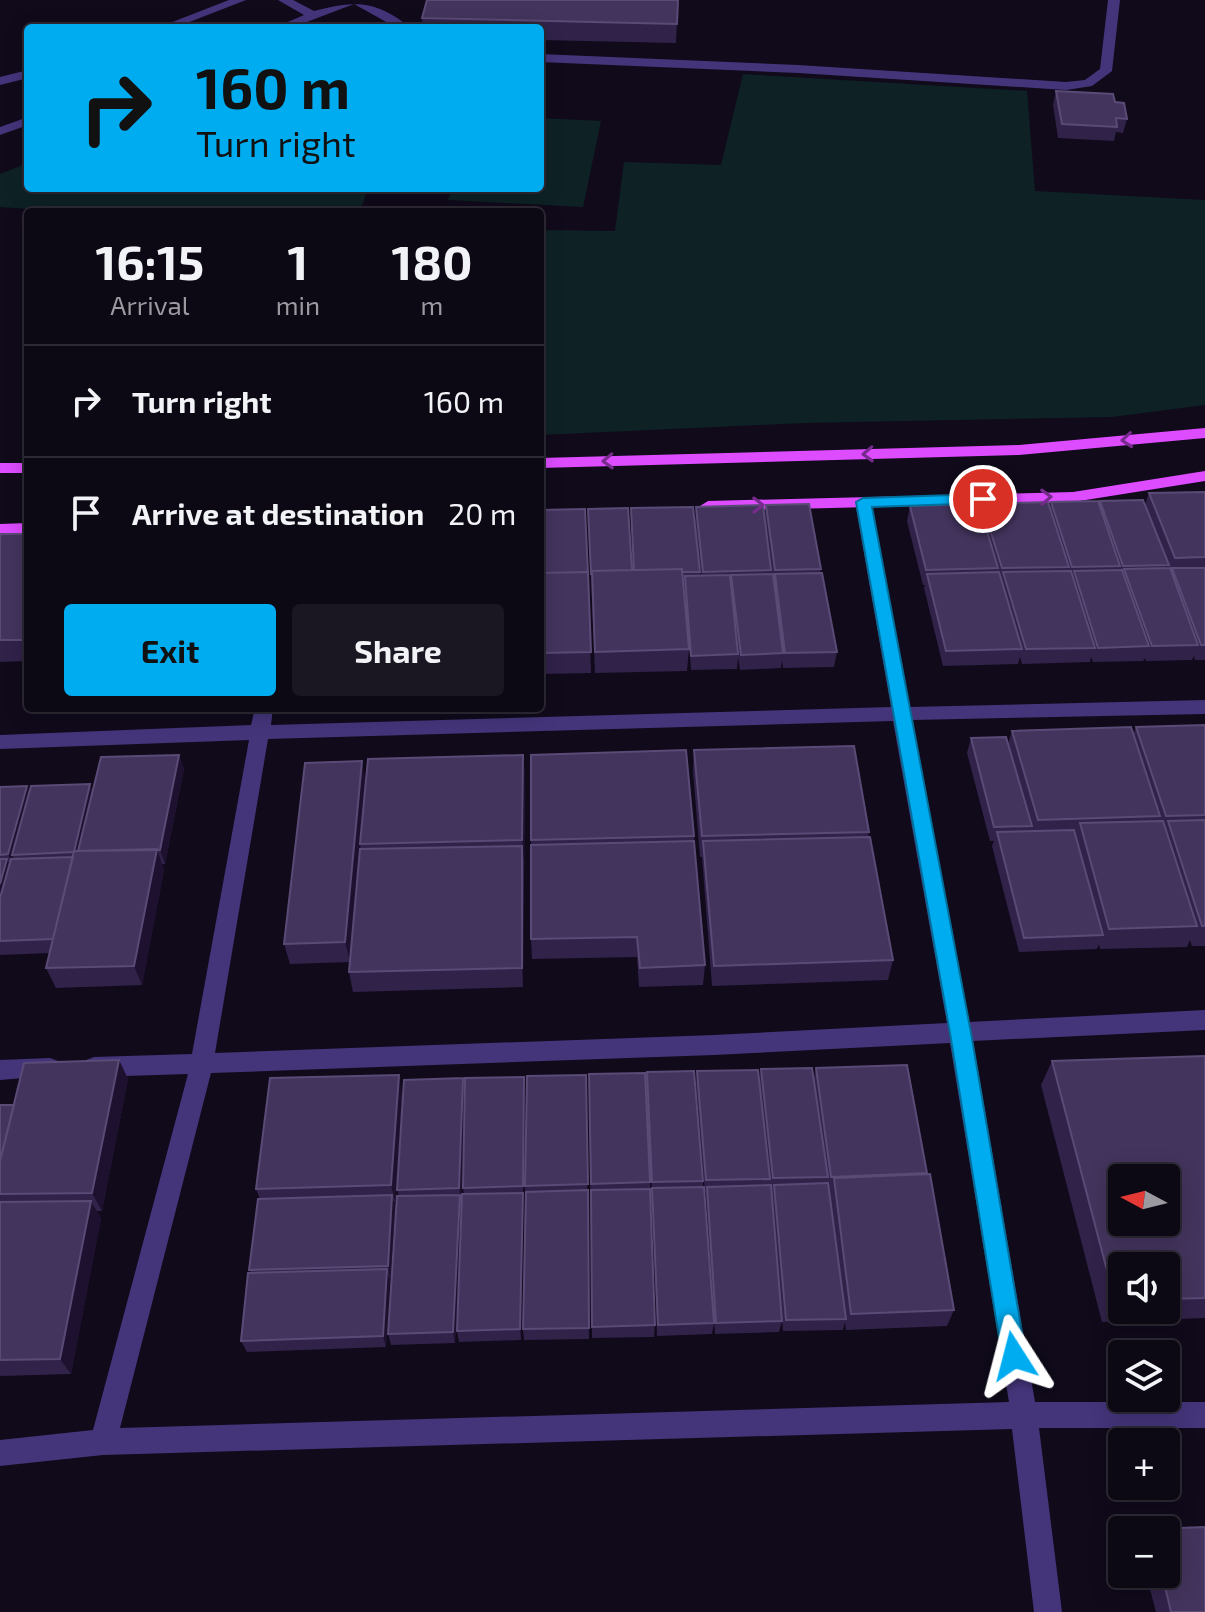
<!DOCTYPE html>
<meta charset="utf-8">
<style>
:root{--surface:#0c0814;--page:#1a1622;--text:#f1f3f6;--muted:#9a9aa0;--line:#2c2934;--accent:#00acf0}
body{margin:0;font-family:"Exo 2",sans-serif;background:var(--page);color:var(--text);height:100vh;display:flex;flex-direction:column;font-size:30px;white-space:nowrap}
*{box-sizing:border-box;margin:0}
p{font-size:26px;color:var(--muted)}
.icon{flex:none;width:44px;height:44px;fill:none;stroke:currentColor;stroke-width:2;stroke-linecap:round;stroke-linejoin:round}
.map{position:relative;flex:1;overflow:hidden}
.drawer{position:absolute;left:24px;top:208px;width:520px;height:504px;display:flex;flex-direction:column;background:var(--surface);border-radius:8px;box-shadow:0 4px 20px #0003,0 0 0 2px var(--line)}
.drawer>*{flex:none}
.top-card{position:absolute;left:24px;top:24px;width:520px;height:168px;border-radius:8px;box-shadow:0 4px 20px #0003,0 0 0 2px var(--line);background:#00acf0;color:#111;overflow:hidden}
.needle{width:52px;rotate:277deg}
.fabs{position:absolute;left:1108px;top:1164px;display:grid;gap:16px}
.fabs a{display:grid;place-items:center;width:72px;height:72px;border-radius:8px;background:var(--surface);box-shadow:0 4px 20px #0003,0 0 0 2px var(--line);font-size:40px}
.pin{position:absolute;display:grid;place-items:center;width:68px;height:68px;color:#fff;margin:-34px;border:4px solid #fff;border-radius:50%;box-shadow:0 2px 8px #0007}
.me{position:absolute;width:88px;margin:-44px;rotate:351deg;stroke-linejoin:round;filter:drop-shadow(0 0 6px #0008)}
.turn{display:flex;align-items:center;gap:28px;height:168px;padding:0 40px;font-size:36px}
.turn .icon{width:104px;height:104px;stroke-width:2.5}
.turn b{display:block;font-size:56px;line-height:68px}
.eta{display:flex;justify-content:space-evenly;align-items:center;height:136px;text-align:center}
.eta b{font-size:48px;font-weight:700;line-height:56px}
.cta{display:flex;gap:16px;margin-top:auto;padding:16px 40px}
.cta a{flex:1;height:92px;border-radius:8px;background:var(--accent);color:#111;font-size:32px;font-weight:700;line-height:92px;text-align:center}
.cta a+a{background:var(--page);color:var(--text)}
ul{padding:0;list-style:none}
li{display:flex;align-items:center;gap:24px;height:112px;padding:0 40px;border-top:2px solid var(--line)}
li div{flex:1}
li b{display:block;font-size:30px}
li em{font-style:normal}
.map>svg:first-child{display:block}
.green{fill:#0e2225}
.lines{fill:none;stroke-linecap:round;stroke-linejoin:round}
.minor{fill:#44357b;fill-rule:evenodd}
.major{fill:#dd4cff;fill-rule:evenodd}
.wall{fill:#31224a;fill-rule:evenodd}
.shaded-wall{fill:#1d112f}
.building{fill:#43345d;stroke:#5a4a76;stroke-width:2;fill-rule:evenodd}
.oneway{stroke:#762b8d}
.route{fill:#00acf0;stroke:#00709c;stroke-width:2}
</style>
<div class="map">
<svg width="1205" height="1612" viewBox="0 0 1205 1612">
<rect width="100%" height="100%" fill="#100a1b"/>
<!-- green -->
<path class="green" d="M743 74 1027 91 1035 191 1205 200V405L1112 417 804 423 540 435V230L615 231 624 162 721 165Z
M540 118 601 121 583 207 448 200 452 188H540Z
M28 163V188H368L360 212H71L0 207V174Z"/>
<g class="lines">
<!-- minor -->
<path class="minor" d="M229 0H246L174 28H157Z
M278 0H293L314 11C356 0 376 0 411 28H397L354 4 291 28H274L304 15Z
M1108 0H1120L1112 71 1092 86 1066 90 798 73 540 62V54L798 65 1066 82 1085 80 1100 69Z
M28 70V78L0 85V77Z
M28 117V125L0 135V127Z
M863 497 871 502 910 707 1205 700V714L912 720 969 1022 1205 1010V1030L973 1041 1035 1402H1205V1428H1039L1062 1612H1034L1012 1429 103 1455 0 1466V1440L93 1430 188 1074 94 1077 86 1074 83 1067 86 1060 94 1057 192 1054 249 740 0 749V735L251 725 255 708H273L271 725 891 707 855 502ZM893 721 947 1023 714 1035 215 1053 268 739ZM950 1043 1009 1402 120 1428 211 1073 714 1055Z
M50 1058 58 1061 61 1068 58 1075 0 1080V1060Z"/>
<!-- major -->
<path class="major" d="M1205 428V438L1019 455 540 468V458L1019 445Z
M0 463H28V473H0Z
M1205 471V481L1073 502 708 511 700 506 708 501 1073 492Z
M28 523V535L0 536V524Z"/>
</g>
<!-- wall -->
<path class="wall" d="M678 0 676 43 540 40V28H423L422 18Z
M1056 91 1127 119 1123 133 1116 132 1114 141 1058 138 1053 105Z
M397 188H437L435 194 398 192Z
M1205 492V660H1195L1194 656 1192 660 1146 661 1145 658 1143 661 1093 662 1091 657 1090 662 1022 664 1020 657 1018 664 943 666 924 588 925 585H923L907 521 910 506 981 510 982 504 1050 507 1051 502 1099 505 1100 501 1145 505 1149 493Z
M766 505 821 569 820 573 837 652 834 667 783 668 782 660 781 668 740 670 738 657 737 669 691 670 685 587H684L689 649 687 671 595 673 588 509 632 570H633L631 508 700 572V576H701L695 522 696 507 764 518Z
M540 510 588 574 591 673 540 674Z
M28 534V661L0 662V537Z
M1205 725V946H1192L1190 940 1187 947 1100 949 1099 944 1097 949 1019 952 992 846 994 841H990L967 753 971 738 1008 744 1012 731 1133 735 1136 727Z
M694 750 869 832 868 837 893 960 888 980 712 986 702 857H700L693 771Z
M179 755 184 769 165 864H162L164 870 142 985 56 988 46 968 50 953 0 955V787L29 791H92Z
M523 755 525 776 523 987 353 992 349 972 350 962 290 964 284 944 366 781Z
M531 755 694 836 705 965 703 985 639 987 637 957 532 959 531 939Z
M1205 1056V1318L1102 1322 1041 1085 1052 1061ZM1122 1266H1166V1310H1122Z
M119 1060 128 1079 102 1211H97L101 1218 71 1374 0 1376V1105H14Z
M816 1068 927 1173 954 1310 947 1326 846 1330 845 1322 843 1330 783 1331 780 1294 782 1321 779 1332 715 1334 706 1199V1193H705L696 1084 697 1071 759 1079 761 1069 814 1077Z
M647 1072 703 1181V1187L714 1323 712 1334 657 1336 652 1194 647 1086Z
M589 1074 650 1182 655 1325 654 1337 592 1338Z
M586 1075 589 1339 524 1340 523 1329 525 1186Z
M463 1078 465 1091 461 1200 462 1207 455 1343 391 1345 388 1334 399 1196 397 1190Z
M525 1090 521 1340 459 1342 457 1331 464 1194 463 1188Z
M402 1094 395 1202H394L395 1207 390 1278H389L386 1347 247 1352 241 1341 251 1273 249 1270 260 1199 256 1189Z
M1205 1527V1612H1156L1146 1574H1166V1530H1150Z"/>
<!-- shaded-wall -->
<path class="shaded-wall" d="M179 755 184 769 165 864 160 850Z
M523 755 525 776 524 861 522 840Z
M362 761 366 782 350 962 345 942Z
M90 784 96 799 78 852H74Z
M27 786 34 801 12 855 16 864 15 869 8 854Z
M522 846 523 867V987L522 968Z
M157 849 164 870 142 985 134 966Z
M7 859 14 873 0 924V884Z
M119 1060 128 1079 102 1211 92 1193Z
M399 1075 402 1094 395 1202 391 1185Z
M524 1077 525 1090 524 1199 523 1186Z
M463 1078 465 1091 461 1200 459 1188Z
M523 1193 524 1205 521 1340 520 1329Z
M392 1195 395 1207 390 1278 388 1266Z
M460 1195 462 1207 455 1343 453 1332Z
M91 1201 101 1218 71 1374 60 1359Z
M387 1269 390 1281 386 1347 383 1336Z"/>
<!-- building -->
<path class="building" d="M427 0H678L677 24 422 18Z
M1056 91 1113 94 1115 102 1124 103 1127 119 1116 118 1117 127 1062 124Z
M1205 492V557L1175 558 1149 493Z
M1143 500 1169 565 1123 566 1100 501Z
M1098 501 1120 566 1072 567 1051 502Z
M1048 502 1069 567 1002 568 982 504Z
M809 504 821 569 775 570 766 505Z
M979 504 998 568 926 570 910 506Z
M763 505 771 570 703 572 696 507Z
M693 507 700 572H682V569L634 570 631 508Z
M628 508 632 570 592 571V574H591L588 509Z
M585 509 588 574V572L540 573V510Z
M1 534H28V640H0V537Z
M1170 568 1198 645 1152 646 1124 569Z
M1172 568H1205V645H1201Z
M682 569 689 649 595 652 592 571Z
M1122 570 1149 646 1098 648 1074 571Z
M1071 571 1095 648 1026 649 1003 572Z
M588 572 591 652 540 653V573Z
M999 572 1022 649 946 651 927 574Z
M822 573 837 652 785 653 775 574Z
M773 574 783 653 741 655 731 575Z
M730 575 738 654 691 656 685 576Z
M1205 725V815L1166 816 1136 727Z
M1131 727 1160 816 1038 820 1012 731Z
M1006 737 1032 826 994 827 971 738Z
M854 746 869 832 702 836 694 750Z
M686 750 694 836 531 840V755Z
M179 755 160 850 78 851 101 757Z
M523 755 522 840 360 844 368 759Z
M362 761 345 942 284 944 305 763Z
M90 784 74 852 12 855 31 786Z
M27 786 8 854 0 855V787Z
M1205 820V926H1202L1168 821Z
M1163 821 1197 926 1109 929 1080 823Z
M1074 830 1103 935 1024 938 997 832Z
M870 837 893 960 714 966 703 841Z
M694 841 705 965 640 968 637 937 531 939V845Z
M522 846V968L349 972 360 849Z
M157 849 134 966 46 968 74 851Z
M73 857 53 939 0 941V898L11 859Z
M0 859H7L0 884Z
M1205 1056V1298L1166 1299V1266H1122V1301H1115L1052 1061ZM1122 1178H1166V1222H1122Z
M119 1060 92 1193 0 1194V1161L24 1063Z
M907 1065 927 1173 831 1177 816 1068Z
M812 1068 828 1177 773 1178 761 1069Z
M758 1070 770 1179 706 1180 697 1071Z
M694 1071 703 1181 652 1182 647 1072Z
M645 1073 650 1182 591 1184 589 1074Z
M399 1075 391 1185 256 1189 270 1078Z
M586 1075 588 1184 525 1186 527 1076Z
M524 1077 523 1186 463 1188 465 1078Z
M463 1078 459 1188 397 1190 404 1080Z
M0 1105H14L0 1161Z
M930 1174 954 1310 851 1314 834 1178Z
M828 1183 846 1319 786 1320 774 1185Z
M771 1185 782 1321 716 1323 707 1187Z
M704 1187 714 1323 658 1325 652 1188Z
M650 1189 655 1325 592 1327 591 1190Z
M588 1190 589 1328 523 1329 526 1192Z
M523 1193 520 1329 457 1331 462 1194Z
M392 1195 388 1266 249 1270 258 1199Z
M460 1195 453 1332 388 1334 397 1196Z
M91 1201 60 1359 0 1360V1202Z
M387 1269 383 1336 241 1341 248 1273Z
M1205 1527V1612H1171L1162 1574H1166V1530L1151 1529Z"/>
<!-- one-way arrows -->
<defs><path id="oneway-chevron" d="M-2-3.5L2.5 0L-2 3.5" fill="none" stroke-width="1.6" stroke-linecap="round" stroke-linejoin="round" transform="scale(2)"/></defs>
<g class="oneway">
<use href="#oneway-chevron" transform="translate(1127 440) rotate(175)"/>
<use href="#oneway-chevron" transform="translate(868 454) rotate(178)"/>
<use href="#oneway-chevron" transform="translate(608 461) rotate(178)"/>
<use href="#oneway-chevron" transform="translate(1046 497) rotate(-2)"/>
<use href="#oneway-chevron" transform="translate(758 505) rotate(-1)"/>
</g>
<!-- route -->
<path class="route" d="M983 494 988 496V503L872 507 971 1033 1026 1356 1023 1364 1014 1368 1006 1364 1002 1356 950 1033 856 502 863 498Z"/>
</svg>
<div class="fabs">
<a><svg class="needle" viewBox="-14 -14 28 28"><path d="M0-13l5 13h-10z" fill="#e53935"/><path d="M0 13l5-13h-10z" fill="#9a9aa0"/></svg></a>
<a><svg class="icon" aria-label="sound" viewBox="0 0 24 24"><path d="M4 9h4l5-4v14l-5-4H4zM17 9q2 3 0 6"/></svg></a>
<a><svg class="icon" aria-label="layers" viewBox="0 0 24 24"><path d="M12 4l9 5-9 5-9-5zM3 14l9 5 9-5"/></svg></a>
<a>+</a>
<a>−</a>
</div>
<div class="pin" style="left:983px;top:499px;background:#d93025"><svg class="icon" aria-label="arrive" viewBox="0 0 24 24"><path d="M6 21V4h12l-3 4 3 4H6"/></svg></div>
<svg class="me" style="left:1014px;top:1356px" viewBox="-20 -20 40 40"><path d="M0-17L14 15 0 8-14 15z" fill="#00acf0" stroke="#fff" stroke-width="4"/></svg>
<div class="top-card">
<div class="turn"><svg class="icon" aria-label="right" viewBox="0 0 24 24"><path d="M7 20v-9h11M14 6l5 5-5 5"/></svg><div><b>160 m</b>Turn right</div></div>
</div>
<section class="drawer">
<div class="eta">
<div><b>16:15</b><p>Arrival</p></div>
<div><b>1</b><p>min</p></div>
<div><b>180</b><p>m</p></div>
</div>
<ul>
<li><svg class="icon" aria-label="right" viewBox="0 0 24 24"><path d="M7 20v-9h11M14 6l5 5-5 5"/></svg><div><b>Turn right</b></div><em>160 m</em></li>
<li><svg class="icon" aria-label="arrive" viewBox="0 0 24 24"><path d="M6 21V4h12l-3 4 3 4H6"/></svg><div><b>Arrive at destination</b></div><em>20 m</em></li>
</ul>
<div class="cta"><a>Exit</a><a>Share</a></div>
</section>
</div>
